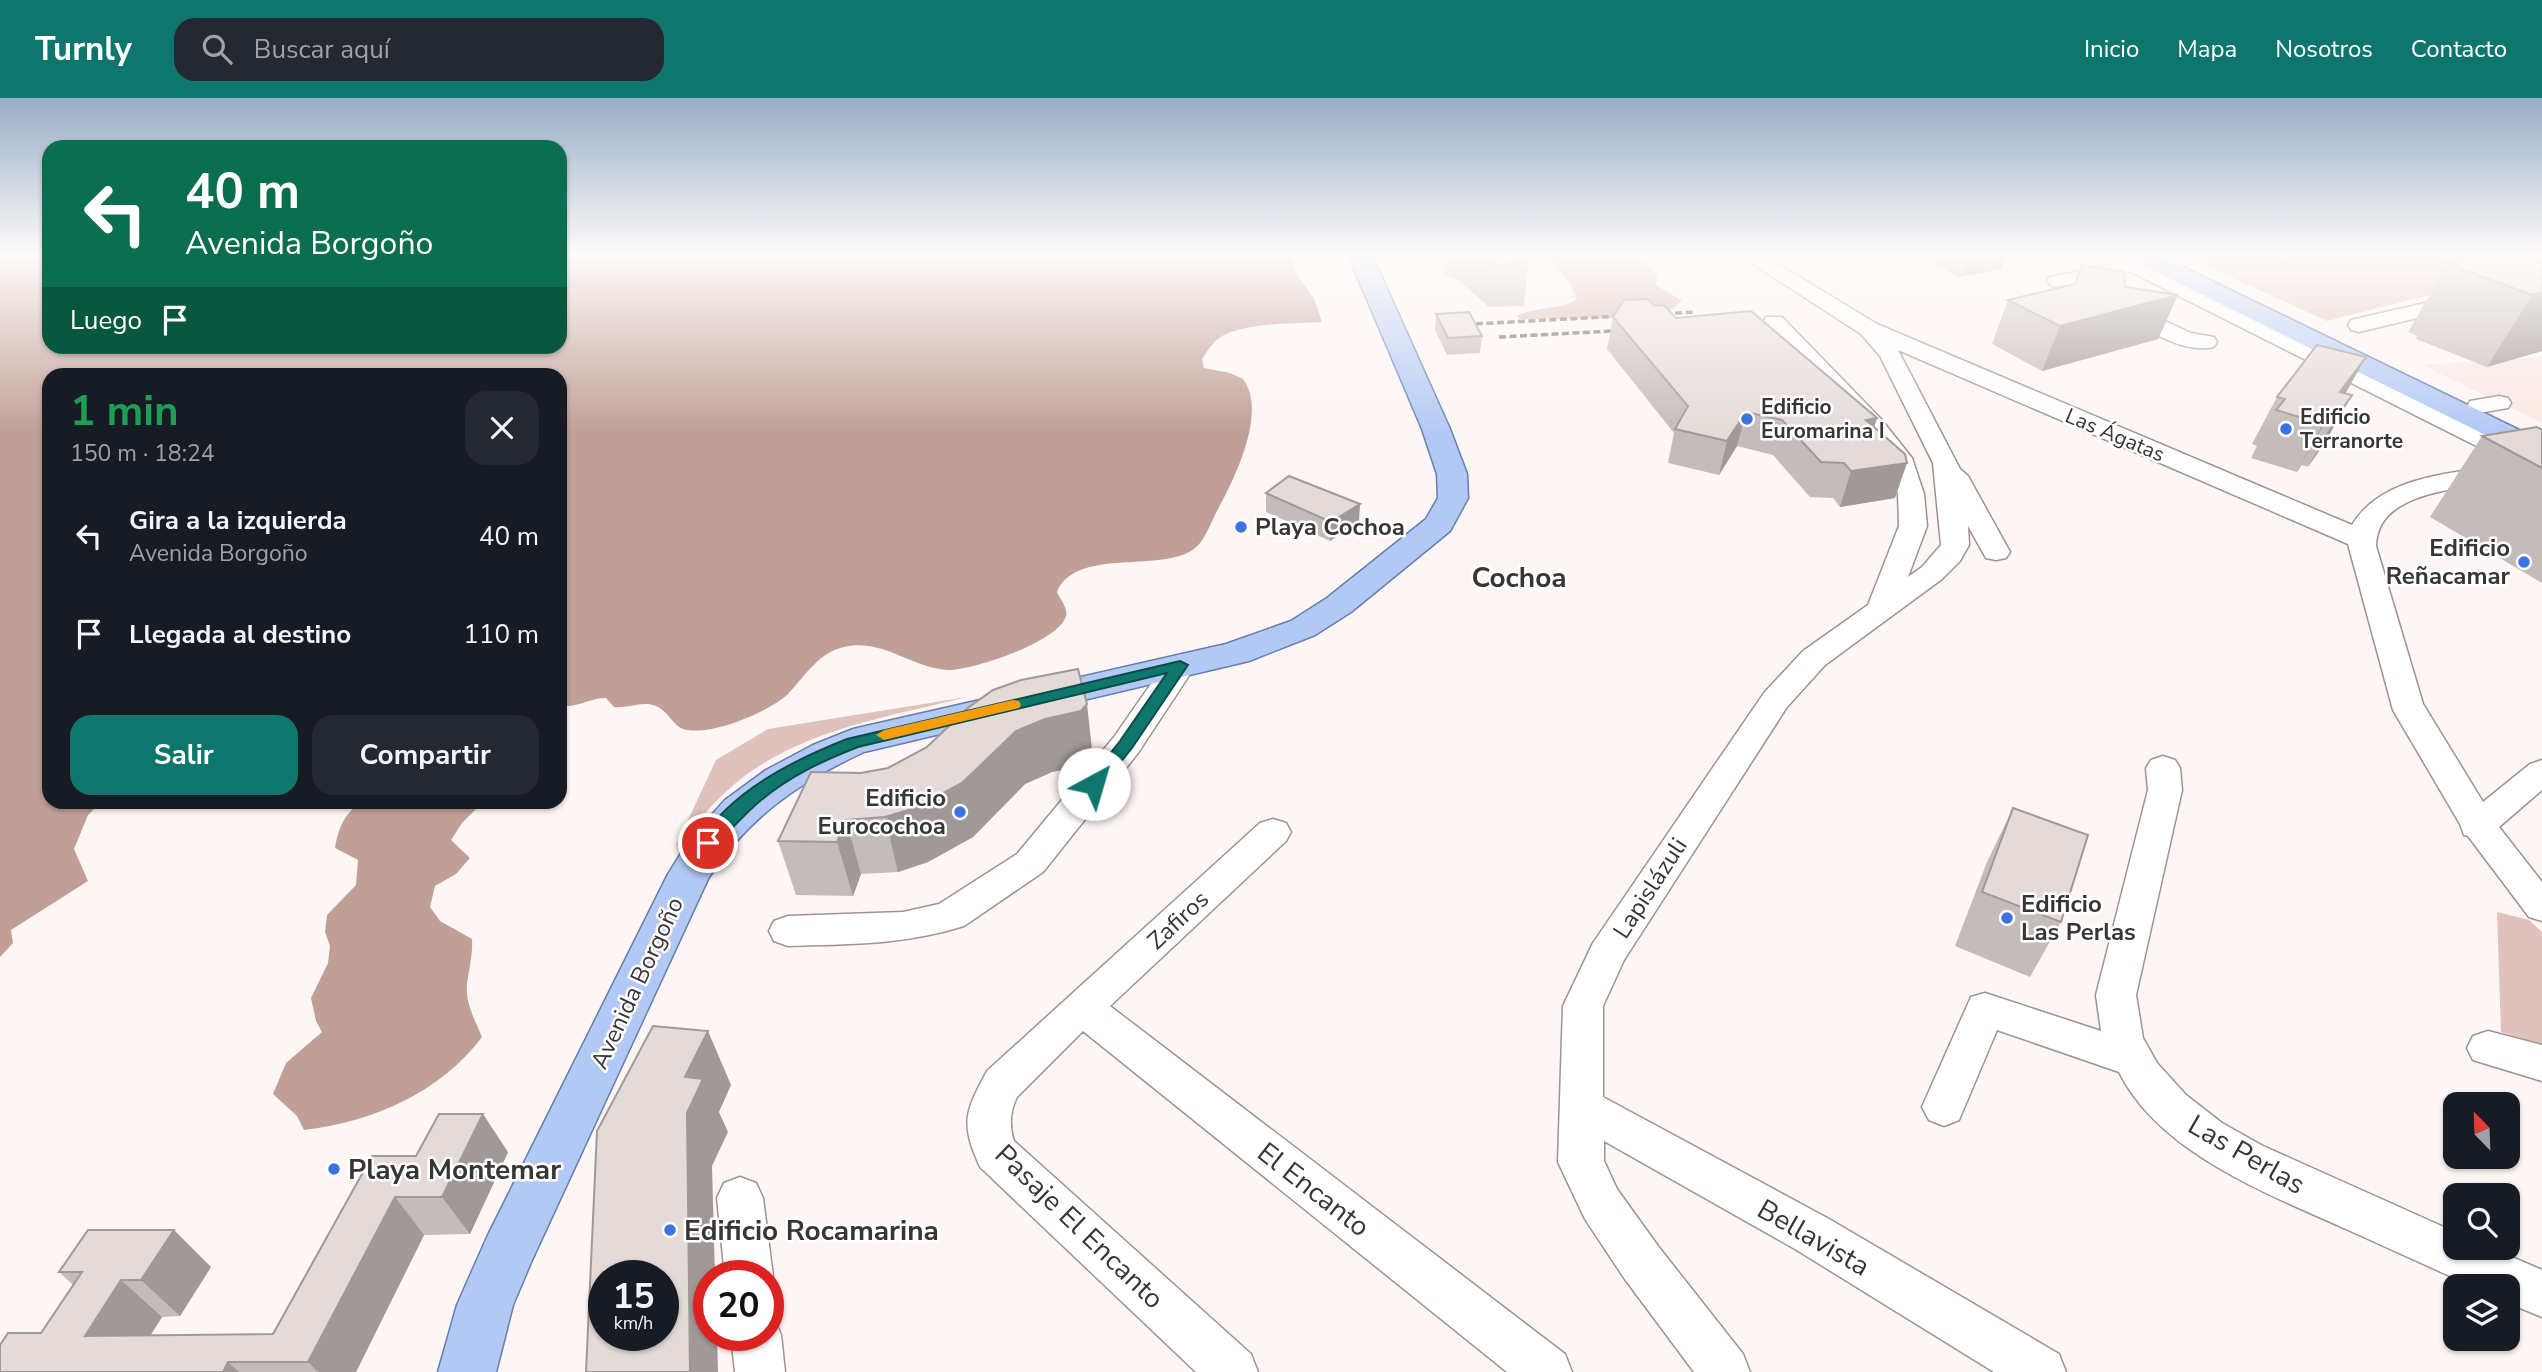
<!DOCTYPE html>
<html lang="es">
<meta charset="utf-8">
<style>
:root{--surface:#171b24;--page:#242831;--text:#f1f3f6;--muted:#9ea1a6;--accent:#0f766e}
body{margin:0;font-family:"Nunito Sans",sans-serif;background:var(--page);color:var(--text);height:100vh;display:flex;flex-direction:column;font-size:26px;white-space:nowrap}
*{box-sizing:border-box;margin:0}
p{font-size:23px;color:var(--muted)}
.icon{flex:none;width:38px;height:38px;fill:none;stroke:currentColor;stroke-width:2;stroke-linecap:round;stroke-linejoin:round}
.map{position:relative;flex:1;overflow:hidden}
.details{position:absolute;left:42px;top:270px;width:525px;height:441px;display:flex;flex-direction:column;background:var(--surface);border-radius:21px;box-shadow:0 2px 5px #0004}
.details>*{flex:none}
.top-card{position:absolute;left:42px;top:42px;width:525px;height:214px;border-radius:21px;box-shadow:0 2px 5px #0004;background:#0b6e4f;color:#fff;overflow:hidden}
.needle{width:46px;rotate:337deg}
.buttons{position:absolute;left:2443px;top:994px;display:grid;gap:14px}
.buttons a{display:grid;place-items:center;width:77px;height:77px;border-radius:14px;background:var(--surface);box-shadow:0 2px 5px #0004;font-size:35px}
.speed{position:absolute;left:588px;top:1162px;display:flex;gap:14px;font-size:35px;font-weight:700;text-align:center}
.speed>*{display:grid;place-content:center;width:91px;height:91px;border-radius:50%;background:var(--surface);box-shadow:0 2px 5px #0004;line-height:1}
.speed small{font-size:18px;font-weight:400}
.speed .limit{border:10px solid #d22;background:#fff;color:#111}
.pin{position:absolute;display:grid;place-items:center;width:60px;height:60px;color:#fff;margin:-30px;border:4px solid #fff;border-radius:50%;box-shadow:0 2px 7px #0007}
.me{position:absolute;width:77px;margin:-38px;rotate:39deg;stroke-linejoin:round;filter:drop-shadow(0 0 5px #0008)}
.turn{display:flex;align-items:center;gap:24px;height:147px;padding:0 28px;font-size:32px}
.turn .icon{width:91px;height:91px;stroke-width:2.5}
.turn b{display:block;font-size:49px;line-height:60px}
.then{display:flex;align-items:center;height:66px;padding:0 28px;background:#0003;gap:14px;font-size:26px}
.round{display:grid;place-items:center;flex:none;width:74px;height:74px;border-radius:21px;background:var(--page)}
.headline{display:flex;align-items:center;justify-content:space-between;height:119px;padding:0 28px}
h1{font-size:42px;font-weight:700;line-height:52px;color:#1e9e55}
.primary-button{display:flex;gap:14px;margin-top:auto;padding:14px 28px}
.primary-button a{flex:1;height:80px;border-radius:21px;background:var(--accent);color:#fff;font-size:28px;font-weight:700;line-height:80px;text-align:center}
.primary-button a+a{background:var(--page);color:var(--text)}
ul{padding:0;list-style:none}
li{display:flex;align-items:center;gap:21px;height:98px;padding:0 28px}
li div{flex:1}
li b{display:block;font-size:26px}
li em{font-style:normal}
header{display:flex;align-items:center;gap:42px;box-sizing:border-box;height:98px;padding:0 35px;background:var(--accent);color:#fff}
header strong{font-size:33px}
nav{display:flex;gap:38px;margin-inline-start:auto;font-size:24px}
.search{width:490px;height:63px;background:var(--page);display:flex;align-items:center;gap:18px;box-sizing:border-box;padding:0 24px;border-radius:21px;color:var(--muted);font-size:26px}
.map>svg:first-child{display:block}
.built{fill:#fae8e3}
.green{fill:#dfc2bb}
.forest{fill:#d3b1a8}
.water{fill:#c09f96}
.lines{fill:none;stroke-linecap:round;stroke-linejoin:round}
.minor-casing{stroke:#9d9492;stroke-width:3}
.major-casing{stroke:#677ead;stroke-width:3}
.minor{fill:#fff;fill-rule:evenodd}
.major{fill:#b3c9f5;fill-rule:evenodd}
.rail{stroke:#5b5756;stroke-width:3.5;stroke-dasharray:7 3.5;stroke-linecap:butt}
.wall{fill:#c4bcba}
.shaded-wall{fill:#a09997}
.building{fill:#e4dbd8;stroke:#a09997;stroke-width:2;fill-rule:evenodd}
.route{fill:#0f766e;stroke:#0a4d48;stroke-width:2}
.slow{fill:#f59e0b}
.poi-dot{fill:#3d72e2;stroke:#fff;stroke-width:2.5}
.labels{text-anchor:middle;stroke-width:5;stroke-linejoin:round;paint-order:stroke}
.far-poi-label{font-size:21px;font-weight:bold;fill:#383534;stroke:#fff;text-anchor:start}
.far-street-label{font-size:21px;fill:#383534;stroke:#fff}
.poi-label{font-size:24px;font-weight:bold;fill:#383534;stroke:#fff;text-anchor:start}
.street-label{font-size:24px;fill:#383534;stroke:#fff}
.quarter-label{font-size:28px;font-weight:bold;fill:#383534;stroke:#fff}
.near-street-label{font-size:28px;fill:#383534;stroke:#fff}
.near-poi-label{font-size:28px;font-weight:bold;fill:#383534;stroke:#fff;text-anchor:start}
</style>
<header>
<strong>Turnly</strong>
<div class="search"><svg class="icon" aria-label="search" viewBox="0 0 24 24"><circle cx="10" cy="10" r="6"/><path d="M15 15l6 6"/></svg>Buscar aquí</div>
<nav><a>Inicio</a><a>Mapa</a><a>Nosotros</a><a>Contacto</a></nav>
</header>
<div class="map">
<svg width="2542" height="1274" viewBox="0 0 2542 1274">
<rect width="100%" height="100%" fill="#fef6f4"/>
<!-- built -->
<path class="built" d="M2542 259V325L2422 267 2541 259Z"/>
<!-- green -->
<path class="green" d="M2200 157H2508L2541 169 2327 223 2211 170Z
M967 599C893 618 810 630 746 677 719 697 697 724 675 750L716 662 768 631Z
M2497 814 2529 822 2542 834V947L2501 934Z"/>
<!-- forest -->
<path class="forest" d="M1548 157H1637L1657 177 1656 187 1682 203 1666 215 1613 220 1520 221 1517 218C1534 208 1564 212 1577 201L1572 189Z"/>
<!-- water -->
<path class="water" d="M0 157H49V248H560V157H1292L1296 176 1314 200 1322 224C1293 226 1243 224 1219 240 1212 245 1207 254 1202 261L1204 270 1230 275 1243 281C1268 314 1234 382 1217 413 1210 426 1204 446 1191 453 1156 474 1075 450 1057 494 1060 501 1068 510 1066 518 1059 544 971 573 947 572 912 570 882 540 844 549 819 554 805 578 788 596 771 613 702 643 679 629 671 623 666 612 656 608 642 602 628 611 614 609L606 600C591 600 581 608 565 608L560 598V276H49V704H101L88 717 74 751 88 783 11 832 13 845 0 859Z
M361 704H483L462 725 451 742 470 760 456 776 435 788 430 809 440 823 472 841C473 857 469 870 467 886 465 905 475 922 482 939 440 995 372 1024 304 1032L297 1018 273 996 286 965 322 934 316 923 311 900 328 865 330 848 325 834 327 817 356 787 358 762 335 750C339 728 344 717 361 704Z"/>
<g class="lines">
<defs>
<path id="minor" d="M1739 157H1763L1877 226 2352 427C2380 380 2445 376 2495 368L2504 370 2508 376 2504 382C2464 392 2377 391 2376 448L2423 606 2483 704 2530 666 2542 662V692L2499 729 2542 784V823L2529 819 2468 738 2464 737 2460 726 2393 612 2348 446 1898 252 1960 371 1968 378 2010 454 2006 460 1996 462 1986 460 1968 428 1969 447 1960 463 1942 481 1825 567 1787 609 1624 862 1603 908V999L1829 1121 2059 1256 2066 1274H1994L1795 1151 1604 1043V1063L1617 1091 1658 1148 1743 1256 1750 1274H1694L1624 1180 1585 1121 1558 1064 1563 908 1593 845 1764 595 1803 553 1868 507 1899 428 1898 396 1887 361 1863 331 1766 229 1763 224 1766 219H1782L1881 321 1912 360 1924 396 1927 428 1908 479 1922 469 1941 447 1933 365 1880 258 1861 236Z
M2103 157H2128L2530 356 2534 361 2530 366 2521 369 2512 366 2131 174 2057 189 2050 187 2047 183 2050 179 2115 166Z
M2163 157H2183L2189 164 2186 168C2174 171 2170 167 2163 157Z
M2542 178V190L2359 234 2351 232 2348 227 2351 222Z
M2122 203 2191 235 2214 239 2217 244 2214 249C2181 257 2143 228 2114 214L2111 209 2114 204Z
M2499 298 2508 300 2511 305 2508 310 2479 315 2470 313 2467 308 2470 303Z
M1180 557 1191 560 1196 567 1138 655 1043 774 964 828C903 847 850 846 788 848L774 843 769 833 774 823 788 818 903 814 939 806 1017 756 1114 639 1169 560Z
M2163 658 2175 662 2180 670 2182 692 2136 897 2143 940 2157 965 2186 997 2222 1025 2263 1048 2455 1134V1150H2491L2542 1172V1219L2508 1205V1188H2472C2430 1169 2388 1150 2346 1131 2268 1096 2159 1055 2119 974L1997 932 1959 1022 1944 1028 1929 1022 1922 1009 1971 899 1985 895 2101 933 2096 897 2148 692 2146 670 2151 662Z
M1273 721 1286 725 1291 734 1286 743 1110 908 1565 1256 1572 1274H1507L1083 933 1017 999C1010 1013 1009 1028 1014 1043L1251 1256 1258 1274H1196L980 1069C960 1025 965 1014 987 973L1260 725Z
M2488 933 2542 947V983L2473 962 2467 950 2473 938Z
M740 1079 756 1085 763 1100 773 1178 768 1189V1178H725L717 1100 724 1085Z
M768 1217 774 1220 781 1237 785 1274H735L731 1237H768Z"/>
<path id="major" d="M1348 157H1372L1450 331 1467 376 1468 400 1450 433 1351 514 1315 537 1249 563 864 654C799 684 747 720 708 781L532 1162 513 1207 496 1274H438L457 1207 488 1137 668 776 690 741 725 702 766 672 813 647 853 631 1226 546 1291 523 1327 500 1426 421 1438 400 1437 376 1422 331Z
M2128 157H2158L2542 343V363L2532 360 2132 162Z"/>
</defs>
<!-- minor casing -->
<use href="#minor" class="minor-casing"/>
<!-- major casing -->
<use href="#major" class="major-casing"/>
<!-- minor -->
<use href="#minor" class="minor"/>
<!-- major -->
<use href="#major" class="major"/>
<!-- rail -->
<path class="rail" d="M1455 227 1696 214
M1499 239 1631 232"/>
</g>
<!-- wall -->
<path class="wall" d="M1446 157H1523L1529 165 1524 208 1489 209 1458 182 1444 176Z
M1918 157H2006L2001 171 1959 179Z
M2542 157V253L2487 269 2416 241 2417 238 2408 234 2449 164Z
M2125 189 2178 197 2158 241 2042 273 1992 246 2008 202Z
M1654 208 1877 320 1874 329 1895 400 1840 409 1833 400 1810 399 1773 357 1737 348 1719 377 1668 365 1674 335 1607 251 1613 219Z
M1436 216 1482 238 1480 255 1447 257 1435 232Z
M2346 295 2352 297 2325 344 2308 369 2302 367 2297 374 2251 360 2257 348 2252 346 2277 299Z
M2542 332V485L2430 419 2482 338Z
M1266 395 1359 424 1330 443 1266 414Z
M1093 660 1087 667 1052 674 1025 686 973 739 928 764 898 774 861 776 853 798 796 797 778 743 861 675Z
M2013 710 2061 824 2030 879 1955 848 1987 764Z
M508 1054 470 1136 424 1137 356 1274H0L41 1235 73 1187 59 1174 211 1169 180 1218 162 1219 150 1238 273 1236 416 1058Z"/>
<!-- shaded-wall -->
<path class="shaded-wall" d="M1967 157H2006L2001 171 1959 179Z
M2542 194V253L2487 269 2532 197Z
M2178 197 2158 241 2042 273 2060 228Z
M2366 259 2340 305 2328 319 2297 374 2340 294Z
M2352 297 2325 344 2308 369 2335 321Z
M1746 314 1737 348 1719 377 1727 343Z
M1877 320 1866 354V322Z
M1907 365 1895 400 1840 409 1851 373Z
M1360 406 1359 424 1330 443 1331 424Z
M1087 606 1093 660 1087 667 1052 674 1025 686 973 739 928 764 898 774 885 719 1016 633 1045 621Z
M846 722 861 776 853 798 837 744Z
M708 933 731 987 719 1014 728 1034 712 1068 715 1178H709V1237H717L718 1274H690L685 979Z
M483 1016 508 1054 470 1136 442 1099Z
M395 1099 424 1137 356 1274H318L308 1264Z
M174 1132 211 1169 180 1218 141 1182Z
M121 1182 162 1219 127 1274 85 1238Z
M228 1264 239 1274H223Z"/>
<!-- building -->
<path class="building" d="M1482 157H1523L1529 165 1494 167Z
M2476 157H2542V194L2532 197 2457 169 2462 168 2449 164Z
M2082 167 2124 174 2125 189 2178 197 2060 228 2008 202 2075 186Z
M1648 201 1654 208 1664 207 1676 220 1751 213 1877 320 1866 322 1905 356 1907 365 1851 373 1844 365 1821 364 1782 322 1746 314 1727 343 1675 331 1688 308 1613 219 1624 202Z
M1469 214 1482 238 1448 240 1436 216Z
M2317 247 2366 259 2340 294 2352 297 2335 321 2328 319 2323 326 2276 312 2285 301 2277 299Z
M2537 329 2542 332V370L2482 338Z
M1289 378 1360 406 1331 424 1266 395Z
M1078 571 1087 606 1081 613 1045 621 1016 633 962 685 915 710 885 719 846 722 837 744 778 743 811 674 861 675 888 670 927 649 969 609 993 592 1021 582Z
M2013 710 2088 737 2061 824 1982 794Z
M653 928 708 933 685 979 703 981 687 1015 690 1274H586L597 1033ZM604 1178H663V1237H604Z
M439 1016H483L442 1099H395L308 1264H228L223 1274H0V1247L8 1235H41L82 1174H59L88 1132H174L141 1182H121L85 1238 273 1236 372 1058H416Z"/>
<!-- sky -->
<linearGradient id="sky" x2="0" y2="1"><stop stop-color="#98acc7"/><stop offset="0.47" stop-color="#fffbfa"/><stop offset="1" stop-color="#fffbfa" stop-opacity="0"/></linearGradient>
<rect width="2542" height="335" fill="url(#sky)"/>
<!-- route -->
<path class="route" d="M1180 563 1188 567 1132 650 1100 690 1094 692 1086 686 1120 643 1167 575 858 649C822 663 788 679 759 704 748 712 716 749 708 751L699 745C730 693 794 662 847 641Z"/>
<!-- slow -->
<path class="slow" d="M1013 602 1019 603 1021 607 1019 610 884 642 876 637 884 632Z"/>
<!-- markers -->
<g class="poi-dot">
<circle cx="1747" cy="321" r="7"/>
<circle cx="2286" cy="331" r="7"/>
<circle cx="1241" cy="429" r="7"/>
<circle cx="2524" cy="464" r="7"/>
<circle cx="960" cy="714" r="7"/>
<circle cx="2007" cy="820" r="7"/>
<circle cx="334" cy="1071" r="7"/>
<circle cx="670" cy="1132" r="7"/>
</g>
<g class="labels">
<!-- far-poi labels -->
<g class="far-poi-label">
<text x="1761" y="316">Edificio<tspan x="1761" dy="24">Euromarina I</tspan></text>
<text x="2300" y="326">Edificio<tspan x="2300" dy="24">Terranorte</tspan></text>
</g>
<!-- far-street labels -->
<g class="far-street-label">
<text transform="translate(2115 337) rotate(23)" y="7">Las Ágatas</text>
</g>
<!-- poi labels -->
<g class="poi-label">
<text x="1255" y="437">Playa Cochoa</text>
<text x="2510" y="458" text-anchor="end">Edificio<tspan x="2510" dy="28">Reñacamar</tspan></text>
<text x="946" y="708" text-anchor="end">Edificio<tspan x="946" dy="28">Eurocochoa</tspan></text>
<text x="2021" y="814">Edificio<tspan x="2021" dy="28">Las Perlas</tspan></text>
</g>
<!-- street labels -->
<g class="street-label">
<text transform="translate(1650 790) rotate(-57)" y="8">Lapislázuli</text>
<text transform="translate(1178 822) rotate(-43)" y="8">Zafiros</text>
<text transform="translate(637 885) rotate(-65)" y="8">Avenida Borgoño</text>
</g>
<!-- quarter labels -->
<g class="quarter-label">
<text x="1519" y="489">Cochoa</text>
</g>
<!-- near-street labels -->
<g class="near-street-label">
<text transform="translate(2247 1056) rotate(30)" y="10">Las Perlas</text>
<text transform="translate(1314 1091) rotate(38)" y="10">El Encanto</text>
<text transform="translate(1080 1128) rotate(44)" y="10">Pasaje El Encanto</text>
<text transform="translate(1814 1139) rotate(30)" y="10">Bellavista</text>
</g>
<!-- near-poi labels -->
<g class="near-poi-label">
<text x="348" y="1081">Playa Montemar</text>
<text x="684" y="1142">Edificio Rocamarina</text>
</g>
</g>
</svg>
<div class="buttons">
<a><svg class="needle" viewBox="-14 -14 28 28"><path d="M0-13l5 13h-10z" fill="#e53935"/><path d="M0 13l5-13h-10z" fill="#9ea1a6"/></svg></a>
<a><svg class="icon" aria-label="search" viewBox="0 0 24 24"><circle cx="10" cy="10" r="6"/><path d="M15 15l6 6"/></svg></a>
<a><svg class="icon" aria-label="layers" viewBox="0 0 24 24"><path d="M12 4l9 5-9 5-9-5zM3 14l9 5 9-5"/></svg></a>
</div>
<div class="speed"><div>15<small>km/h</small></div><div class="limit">20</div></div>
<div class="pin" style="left:708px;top:745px;background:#d93025"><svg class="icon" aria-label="arrive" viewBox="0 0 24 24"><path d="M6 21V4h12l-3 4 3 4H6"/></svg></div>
<svg class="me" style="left:1094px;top:686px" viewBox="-20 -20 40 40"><circle r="19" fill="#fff"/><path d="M0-13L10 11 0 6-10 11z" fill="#0f766e"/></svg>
<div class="top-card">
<div class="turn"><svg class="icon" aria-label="left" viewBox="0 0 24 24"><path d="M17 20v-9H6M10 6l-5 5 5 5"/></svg><div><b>40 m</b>Avenida Borgoño</div></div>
<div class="then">Luego<svg class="icon" aria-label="arrive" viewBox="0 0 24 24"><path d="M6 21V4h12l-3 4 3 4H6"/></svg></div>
</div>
<section class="details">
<div class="headline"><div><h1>1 min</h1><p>150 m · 18:24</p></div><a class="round"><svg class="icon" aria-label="close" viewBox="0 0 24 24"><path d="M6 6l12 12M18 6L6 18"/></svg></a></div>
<ul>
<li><svg class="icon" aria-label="left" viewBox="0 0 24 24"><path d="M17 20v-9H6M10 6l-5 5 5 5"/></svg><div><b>Gira a la izquierda</b><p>Avenida Borgoño</p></div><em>40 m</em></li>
<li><svg class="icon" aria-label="arrive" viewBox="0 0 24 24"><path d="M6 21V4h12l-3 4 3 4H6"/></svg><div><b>Llegada al destino</b></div><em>110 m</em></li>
</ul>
<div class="primary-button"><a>Salir</a><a>Compartir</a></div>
</section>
</div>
